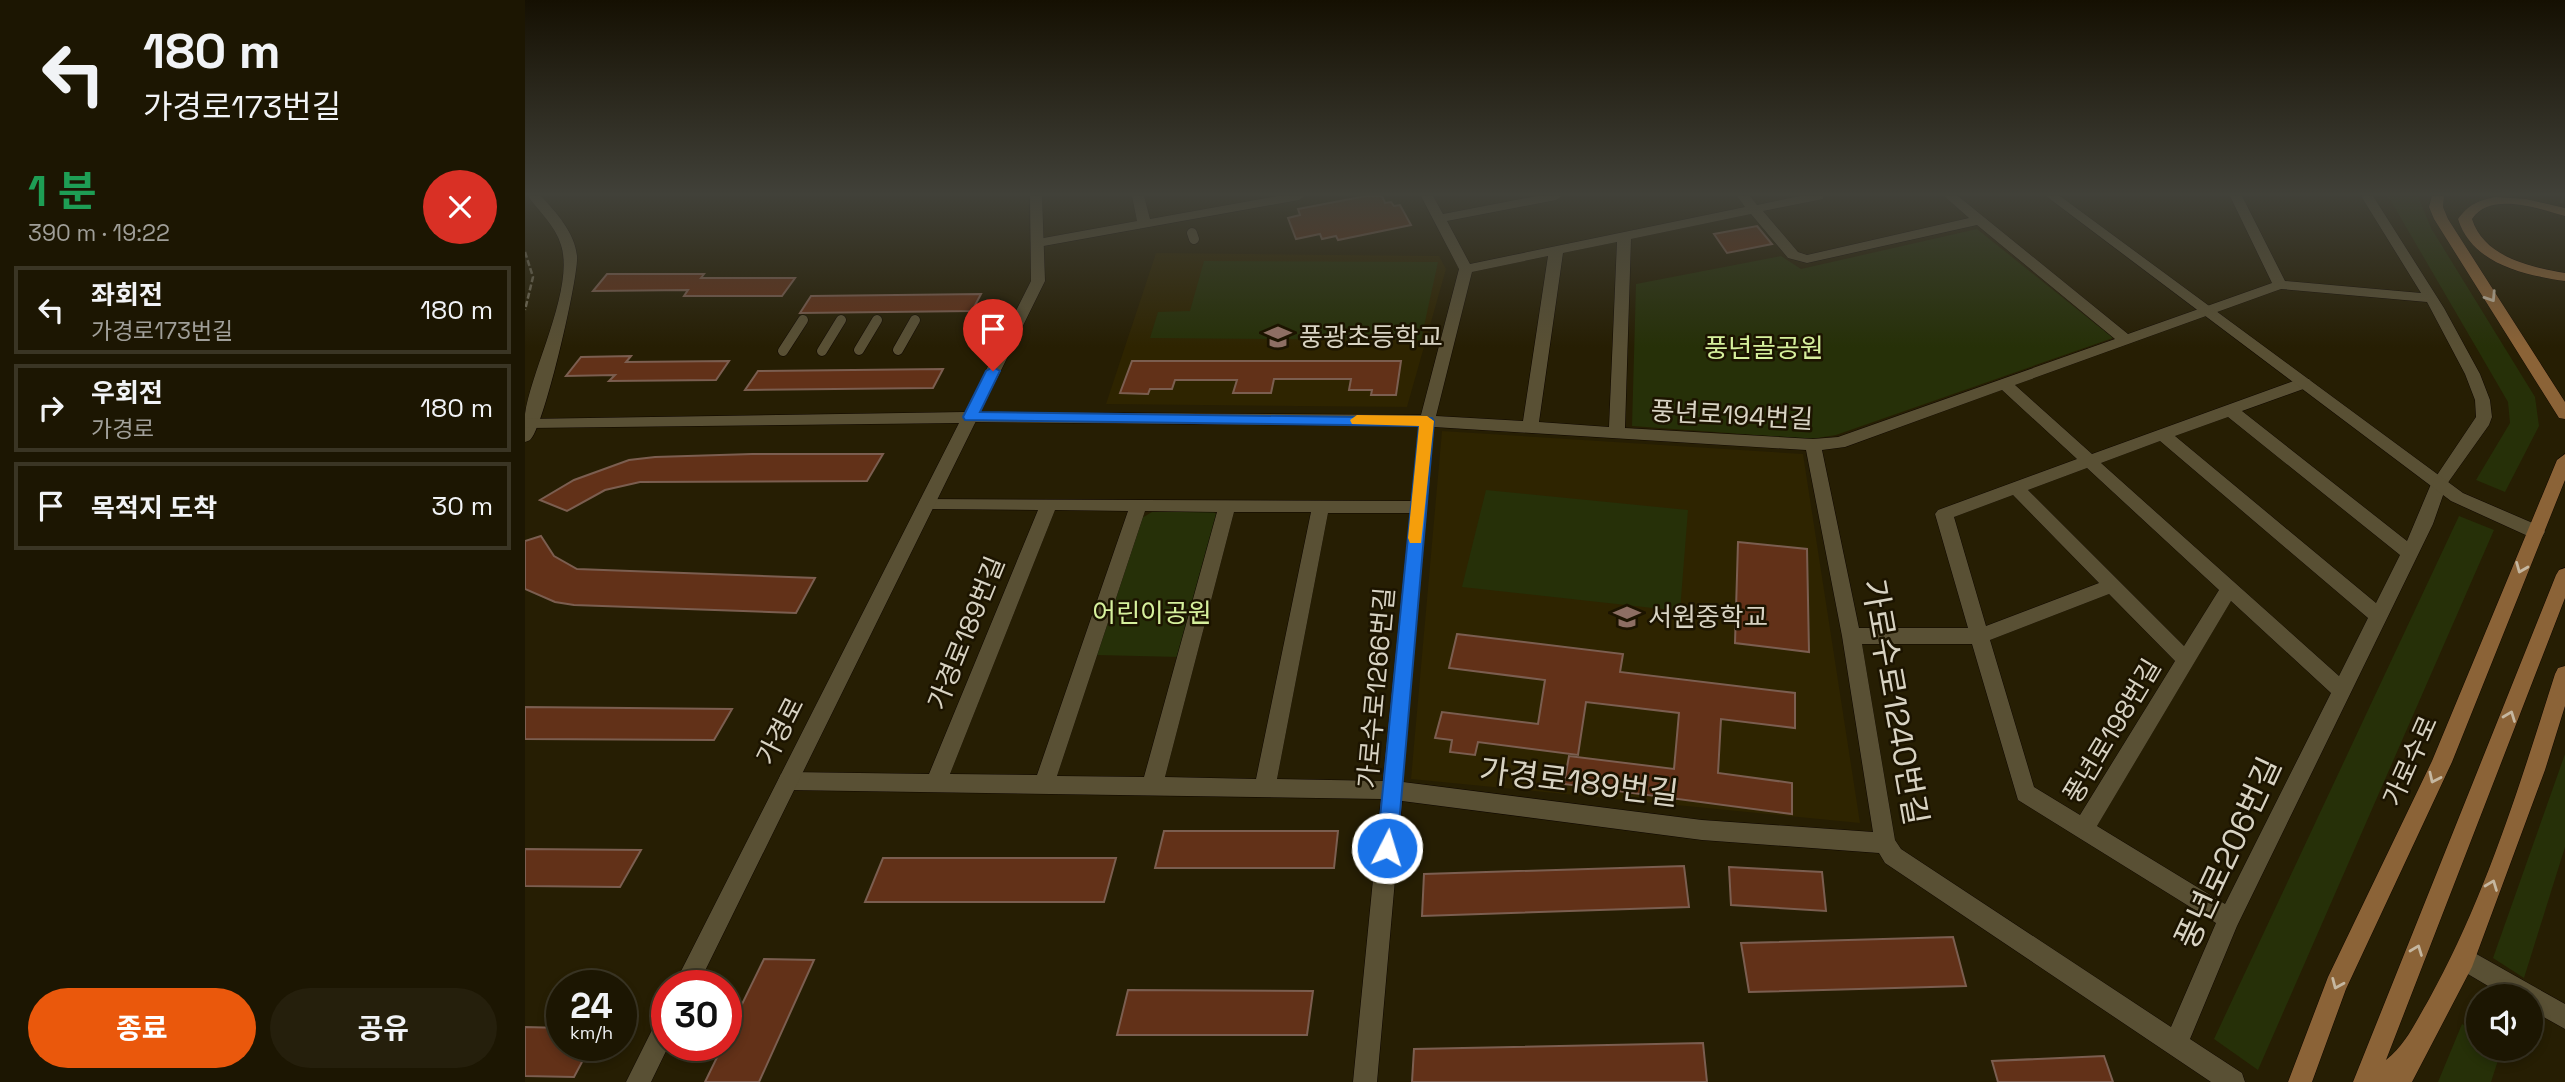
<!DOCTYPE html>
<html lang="ko">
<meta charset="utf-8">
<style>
:root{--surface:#1c1602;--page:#251f0c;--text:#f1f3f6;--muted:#a09f99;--line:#3a3524;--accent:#ea580c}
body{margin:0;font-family:"Space Grotesk","Noto Sans KR",sans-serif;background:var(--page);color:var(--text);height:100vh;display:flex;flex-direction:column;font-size:26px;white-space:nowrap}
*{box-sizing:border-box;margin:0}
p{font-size:23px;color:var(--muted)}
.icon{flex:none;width:38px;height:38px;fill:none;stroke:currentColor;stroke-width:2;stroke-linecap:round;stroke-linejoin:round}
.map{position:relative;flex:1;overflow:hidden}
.details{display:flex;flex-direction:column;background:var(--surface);width:525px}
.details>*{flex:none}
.top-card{background:#1c1602;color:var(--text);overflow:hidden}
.controls{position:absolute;left:1941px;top:984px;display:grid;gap:14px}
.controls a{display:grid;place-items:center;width:77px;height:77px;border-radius:50%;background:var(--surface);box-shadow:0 4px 10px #0003,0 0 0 2px var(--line);font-size:35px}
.speed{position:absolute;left:21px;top:970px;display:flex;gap:14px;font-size:35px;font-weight:700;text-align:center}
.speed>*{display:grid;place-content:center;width:91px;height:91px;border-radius:50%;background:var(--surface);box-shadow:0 4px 10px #0003,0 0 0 2px var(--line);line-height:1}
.speed small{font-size:18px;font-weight:400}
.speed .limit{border:10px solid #d22;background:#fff;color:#111}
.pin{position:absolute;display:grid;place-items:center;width:60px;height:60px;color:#fff;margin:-72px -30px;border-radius:50% 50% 50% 0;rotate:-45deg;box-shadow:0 0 7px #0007}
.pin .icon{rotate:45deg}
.me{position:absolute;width:77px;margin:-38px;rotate:5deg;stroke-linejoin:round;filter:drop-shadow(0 0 5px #0008)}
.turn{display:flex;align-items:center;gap:24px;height:147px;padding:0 28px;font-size:32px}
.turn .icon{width:91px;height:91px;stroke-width:2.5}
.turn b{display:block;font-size:49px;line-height:60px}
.round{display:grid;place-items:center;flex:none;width:74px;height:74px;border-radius:37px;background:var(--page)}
.overview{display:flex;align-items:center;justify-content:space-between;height:119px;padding:0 28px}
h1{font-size:42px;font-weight:700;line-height:52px;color:#1e9e55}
.action{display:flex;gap:14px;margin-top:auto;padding:14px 28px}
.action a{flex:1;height:80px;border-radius:42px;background:var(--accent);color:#fff;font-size:28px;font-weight:700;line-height:80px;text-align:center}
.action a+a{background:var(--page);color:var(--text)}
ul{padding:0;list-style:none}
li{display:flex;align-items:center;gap:21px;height:88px;margin:0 14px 10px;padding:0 14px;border:4px solid var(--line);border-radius:0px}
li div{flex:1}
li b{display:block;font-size:26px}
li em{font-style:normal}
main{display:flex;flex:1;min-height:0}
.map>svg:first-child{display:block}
.built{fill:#2e2400}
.green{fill:#263008}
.building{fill:#623118;stroke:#7b5e50;stroke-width:2}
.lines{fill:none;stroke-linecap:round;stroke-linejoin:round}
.tertiary-tunnel{stroke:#413920;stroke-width:14;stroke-dasharray:14 7;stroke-linecap:butt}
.service-casing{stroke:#0f0700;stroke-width:11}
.minor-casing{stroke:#0f0700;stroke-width:1}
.tertiary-casing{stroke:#0f0700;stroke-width:1}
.secondary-casing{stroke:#0f0700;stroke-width:1}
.path{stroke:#716a54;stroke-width:2.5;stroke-dasharray:6 2.5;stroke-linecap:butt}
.service{stroke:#595034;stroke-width:10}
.minor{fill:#595034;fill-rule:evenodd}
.tertiary{fill:#595034;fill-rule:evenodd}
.secondary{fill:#8b6337;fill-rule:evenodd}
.oneway{stroke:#c5b7a0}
.route{fill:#1a73e8;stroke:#114b97;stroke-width:2}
.slow{fill:#f59e0b}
.labels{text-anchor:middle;stroke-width:5;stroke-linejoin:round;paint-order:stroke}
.poi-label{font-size:26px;fill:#d8d3c3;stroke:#1c1400;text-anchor:start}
.park-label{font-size:26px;fill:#d6f09c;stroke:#1c1400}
.street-label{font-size:26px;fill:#d8d3c3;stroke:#1c1400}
.near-street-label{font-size:32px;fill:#d8d3c3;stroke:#1c1400}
</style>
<main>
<section class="details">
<div class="top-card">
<div class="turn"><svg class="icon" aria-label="left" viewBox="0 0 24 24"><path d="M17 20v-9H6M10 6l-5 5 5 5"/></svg><div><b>180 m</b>가경로173번길</div></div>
</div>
<div class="overview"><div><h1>1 분</h1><p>390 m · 19:22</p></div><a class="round" style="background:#d93025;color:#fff"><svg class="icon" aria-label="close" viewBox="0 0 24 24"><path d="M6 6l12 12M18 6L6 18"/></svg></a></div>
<ul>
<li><svg class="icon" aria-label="left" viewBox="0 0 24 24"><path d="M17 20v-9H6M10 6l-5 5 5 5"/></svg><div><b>좌회전</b><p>가경로173번길</p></div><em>180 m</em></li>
<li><svg class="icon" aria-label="right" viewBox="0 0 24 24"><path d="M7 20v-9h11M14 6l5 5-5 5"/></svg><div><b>우회전</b><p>가경로</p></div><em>180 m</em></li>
<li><svg class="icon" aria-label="arrive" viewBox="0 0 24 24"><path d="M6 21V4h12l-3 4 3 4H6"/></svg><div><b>목적지 도착</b></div><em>30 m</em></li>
</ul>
<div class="action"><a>종료</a><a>공유</a></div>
</section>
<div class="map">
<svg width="2040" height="1082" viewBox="0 0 2040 1082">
<rect width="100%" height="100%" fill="#261e03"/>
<!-- built -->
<path class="built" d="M631 253 914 256 921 269 882 407 581 404Z
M917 431 1278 454 1335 823 886 779Z"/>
<!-- green -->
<path class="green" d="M1863 196H1893L1906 228 2010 397 2014 426 1980 492 1951 480 1985 423 1983 402Z
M1452 229 1588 338 1311 435 1286 439 1107 426 1111 284 1256 256 1276 269Z
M679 261 913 262 896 340 625 338 633 312 665 311Z
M961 490 1163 510 1155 611 937 587Z
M627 512H689L695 518 655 657 571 655 617 518Z
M1934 516 1969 530 1733 1070 1689 1039Z
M2040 754V847L1999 978 1968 958Z
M1937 1024 1953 1033V1048H1977L1966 1082H1913Z"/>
<!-- building -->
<path class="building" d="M841 196H857L860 203 866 202 869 206 875 205 886 225 813 240 811 236 797 239 795 234 771 239 763 218 775 215 773 209Z
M1232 226 1247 244 1202 253 1189 234Z
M82 274H179L176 278H270L257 296H159L163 290 68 291Z
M456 294 447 311 275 313 286 296Z
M106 356 101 362 204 361 191 380 84 381 90 375 41 376 56 357Z
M607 361H876L871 395H846L847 390H824L826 379H749L746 393H708L712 380H650L647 389H625L623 394 595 393Z
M418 369 408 388 220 390 233 371Z
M227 454H358L342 481 115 482 80 490 42 511 15 500 49 480 104 460 130 457Z
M16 536 29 556 52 569 290 578 271 613 49 605 30 602 0 589V541Z
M1213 542 1282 549 1284 652 1210 643Z
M932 634 1098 654 1095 672 1270 693V728L1196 719 1193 773 1267 783V814L1039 784 1044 756 1149 769 1154 713 1061 702 1053 755 953 742 950 755 925 752 927 740 910 738 917 712 1013 724 1020 680 924 668Z
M0 707 207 709 189 740 0 739Z
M639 831H813L809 868H630Z
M0 849 116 850 95 887 0 886Z
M358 858H591L579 902H340Z
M1159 866 1164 907 897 916 899 874Z
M1204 867 1297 872 1301 911 1206 905Z
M1428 937 1441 986 1224 992 1216 943Z
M239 959 289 960 234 1082H180L198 1045H201V1037Z
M603 990 788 991 782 1035H592Z
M0 1027 37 1028V1045H66L49 1077 0 1076Z
M1178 1043 1182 1082H887L889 1049Z
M1579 1056 1588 1082H1473L1467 1061Z"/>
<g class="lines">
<!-- tertiary-tunnel -->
<path class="tertiary-tunnel" d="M2037 196 2040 197"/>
<defs>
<path id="service" d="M667 233 669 239
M334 350 352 320
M373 350 390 320
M258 351 278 320
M297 351 316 320"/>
<path id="minor" d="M3 196H16C31 212 50 233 52 256 54 277 18 431 5 440 4 441 2 441 0 442 0 433 0 423 0 414 6 370 50 288 36 245 30 225 14 212 3 196Z
M607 196H619L625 219 753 196H780L774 200 513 247 506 243 513 239 612 221Z
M896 196H908L918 214 1012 196H1037L1031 200 922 221 945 264 1220 207 1212 196H1225L1232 205 1275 196H1299L1298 199 1238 211 1273 252 1282 255 1444 218 1419 196H1433L1603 334 1747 283 1705 196H1717L1760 281 1896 293 1836 196H1848L1919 308 1955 374 1965 400 1967 417 1964 425 1922 484 1908 524 1712 926 1665 1039 1717 1073 1720 1082H1686L1360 863 1354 853 1177 840 877 801 852 1082H828L856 799 263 790 256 788 253 781 256 774 263 772 404 774 513 510 402 509 396 507 394 503 396 499 886 501 894 426 445 422 437 417 445 412 896 415 934 269ZM1226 214 1263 258 1282 263 1452 225 1590 339 1313 437 1288 439 1100 428 1106 239ZM1092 242 1084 427 1014 422 1038 253ZM1023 256 998 421 911 416 947 272ZM1756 289 1902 302 1940 374 1950 400 1951 417 1906 484 1882 541 1717 411 1784 387 1787 383 1784 379H1774L1567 454 1490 385ZM1477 390 1552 459 1413 510 1410 514 1443 628H1334L1297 450 1320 447ZM1703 417 1875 555 1851 603 1650 436ZM909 427 1281 450 1317 636 1348 832 1177 820 878 782ZM1635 441 1843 618 1814 676 1576 463ZM1562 468 1694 590 1659 646 1503 490ZM1488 495 1574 583 1461 626 1429 517ZM530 510 603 511 512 775 425 774ZM620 511 692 512 619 777 532 776ZM709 512H786L731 779 640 777ZM803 513H885L858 781 752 779ZM1584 594 1650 661 1555 815 1509 787 1465 640ZM1706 601 1806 693 1700 904 1572 826ZM1337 644H1447L1493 800 1691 923 1646 1027 1376 849 1370 840Z"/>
<path id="tertiary" d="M505 196H517L520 281 173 985H149L434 423 4 428 0 427V419L440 412 506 281Z
M1521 196H1535L1938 493 2017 527 2020 532 2017 537H2005L1926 501Z
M1939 947 2040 1004V1029L2006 1010V996H1980L1931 967 1927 959 1931 951Z
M142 1012V1045H144L126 1082H101L134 1016Z"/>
<path id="secondary" d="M1907 196H1919L1918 207 1923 219 2040 402V419L2034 418 1909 219 1904 207Z
M1970 197 2001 199 2040 208V216C2014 209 1966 191 1947 219 1959 257 2005 267 2040 273V281C1999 275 1947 264 1933 219 1944 204 1953 201 1970 197Z
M2040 454V480L1927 762 1821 989 1787 1082H1763L1803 977 1907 761 2032 460Z
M2040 568V598L1861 1060C1881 1044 1890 1023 1903 1001 1960 899 1995 784 2030 674L2033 668 2040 666V706L2020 770 1947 967 1887 1082H1828L2031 575 2034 570Z"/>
</defs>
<!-- service casing -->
<use href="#service" class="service-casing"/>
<!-- minor casing -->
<use href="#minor" class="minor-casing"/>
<!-- tertiary casing -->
<use href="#tertiary" class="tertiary-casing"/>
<!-- secondary casing -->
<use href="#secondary" class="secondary-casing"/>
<!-- path -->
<path class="path" d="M0 252 8 277 0 310"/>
<!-- service -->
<use href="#service" class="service"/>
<!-- minor -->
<use href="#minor" class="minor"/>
<!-- tertiary -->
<use href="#tertiary" class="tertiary"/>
<!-- secondary -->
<use href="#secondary" class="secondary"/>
</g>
<!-- one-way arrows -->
<defs><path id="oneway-chevron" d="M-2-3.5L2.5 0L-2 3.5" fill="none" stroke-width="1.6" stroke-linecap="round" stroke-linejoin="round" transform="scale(1.75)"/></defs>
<g class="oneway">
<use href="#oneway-chevron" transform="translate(1966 297) rotate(57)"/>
<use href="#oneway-chevron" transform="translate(1996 568) rotate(112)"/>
<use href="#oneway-chevron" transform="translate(1985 716) rotate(-69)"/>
<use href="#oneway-chevron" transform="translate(1909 778) rotate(115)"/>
<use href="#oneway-chevron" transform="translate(1967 885) rotate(-69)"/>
<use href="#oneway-chevron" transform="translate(1892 950) rotate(-69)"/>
<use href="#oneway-chevron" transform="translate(1812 984) rotate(113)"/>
</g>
<!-- sky -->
<linearGradient id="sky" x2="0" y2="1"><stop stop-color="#151002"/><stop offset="0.56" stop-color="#414139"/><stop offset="1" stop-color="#414139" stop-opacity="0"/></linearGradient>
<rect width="2040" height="347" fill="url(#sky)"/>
<!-- route -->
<path class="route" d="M468 367 475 371 455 412 907 418 909 421 872 848 869 854 862 857 855 854 852 848 894 426 440 420 438 417 461 371Z"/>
<!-- slow -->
<path class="slow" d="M832 415 902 416 909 421 896 543H885L883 538 894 426 827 424 825 420Z"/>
<!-- icons -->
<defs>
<symbol id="school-bare" viewBox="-9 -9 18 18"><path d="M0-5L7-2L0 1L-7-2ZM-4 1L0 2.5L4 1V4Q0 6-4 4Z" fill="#8d6e63" stroke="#1c1400" stroke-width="2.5" paint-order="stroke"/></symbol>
</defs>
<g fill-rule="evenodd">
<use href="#school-bare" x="734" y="318" width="38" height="38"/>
<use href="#school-bare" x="1083" y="598" width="38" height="38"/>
</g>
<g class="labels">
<!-- poi labels -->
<g class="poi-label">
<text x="774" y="346">풍광초등학교</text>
<text x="1123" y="626">서원중학교</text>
</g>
<!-- park labels -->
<g class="park-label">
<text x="1239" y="357">풍년골공원</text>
<text x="627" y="622">어린이공원</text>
</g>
<!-- street labels -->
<g class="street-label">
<text transform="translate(1207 415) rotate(3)" y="9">풍년로194번길</text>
<text transform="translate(441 633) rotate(-68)" y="9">가경로189번길</text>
<text transform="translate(851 688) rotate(-85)" y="9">가로수로1266번길</text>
<text transform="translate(255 731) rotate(-63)" y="9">가경로</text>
<text transform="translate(1587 731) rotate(-59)" y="9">풍년로198번길</text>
<text transform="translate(1885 761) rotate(-66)" y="9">가로수로</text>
</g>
<!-- near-street labels -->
<g class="near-street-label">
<text transform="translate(1370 702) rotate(80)" y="11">가로수로1240번길</text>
<text transform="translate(1054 782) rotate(7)" y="11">가경로189번길</text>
<text transform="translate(1703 853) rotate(-65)" y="11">풍년로206번길</text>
</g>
</g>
</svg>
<div class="controls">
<a><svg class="icon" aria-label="sound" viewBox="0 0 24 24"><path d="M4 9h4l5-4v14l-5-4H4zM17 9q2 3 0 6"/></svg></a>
</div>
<div class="speed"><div>24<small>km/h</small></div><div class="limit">30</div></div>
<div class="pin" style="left:468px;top:371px;background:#d93025"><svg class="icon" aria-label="arrive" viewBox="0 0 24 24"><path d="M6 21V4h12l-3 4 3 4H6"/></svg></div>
<svg class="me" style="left:862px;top:848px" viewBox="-20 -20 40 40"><circle r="17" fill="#1a73e8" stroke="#fff" stroke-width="3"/><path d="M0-11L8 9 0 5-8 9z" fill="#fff"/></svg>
</div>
</main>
